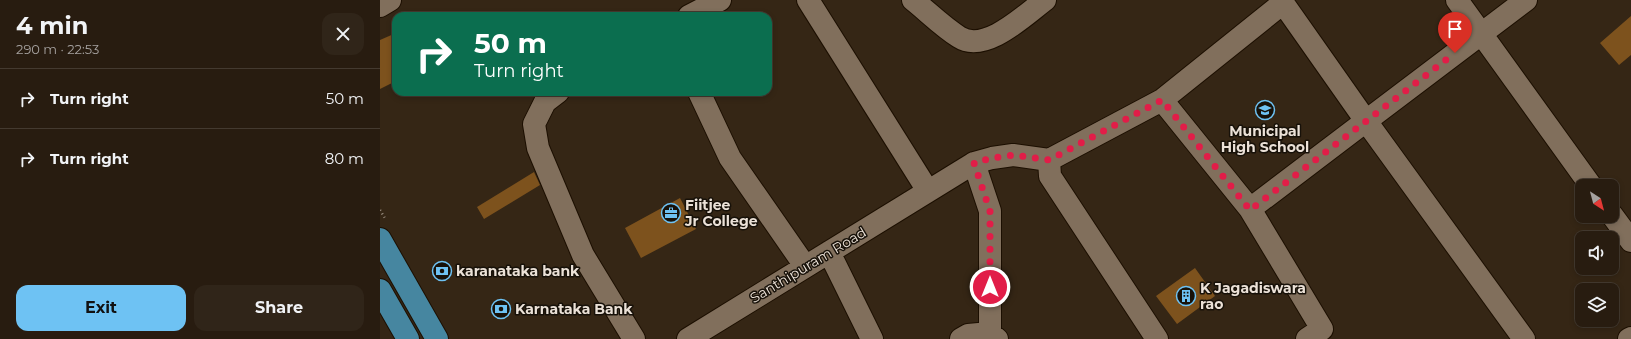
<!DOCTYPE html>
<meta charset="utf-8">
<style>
:root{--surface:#281c10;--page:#302519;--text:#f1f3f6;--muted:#a5a19f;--line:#443a30;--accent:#6ec2f3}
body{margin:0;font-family:Montserrat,sans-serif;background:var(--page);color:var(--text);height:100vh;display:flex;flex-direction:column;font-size:15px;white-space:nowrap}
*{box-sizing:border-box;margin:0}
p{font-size:13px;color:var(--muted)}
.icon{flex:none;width:22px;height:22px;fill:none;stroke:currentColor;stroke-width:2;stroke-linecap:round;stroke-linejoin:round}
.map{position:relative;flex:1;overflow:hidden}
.side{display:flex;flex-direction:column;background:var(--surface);width:380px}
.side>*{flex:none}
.hud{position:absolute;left:12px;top:12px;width:380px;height:84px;border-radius:12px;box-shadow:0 2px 6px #0003,0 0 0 1px var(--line);background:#0b6e4f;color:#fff;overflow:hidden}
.needle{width:26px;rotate:144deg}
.buttons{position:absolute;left:1195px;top:179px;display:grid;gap:8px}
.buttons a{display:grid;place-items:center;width:44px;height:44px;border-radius:8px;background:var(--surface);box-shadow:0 2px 6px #0003,0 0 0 1px var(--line);font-size:20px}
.pin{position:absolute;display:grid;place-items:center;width:34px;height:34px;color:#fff;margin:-41px -17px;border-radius:50% 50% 50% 0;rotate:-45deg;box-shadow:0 0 4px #0007}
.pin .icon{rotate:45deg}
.me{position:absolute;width:44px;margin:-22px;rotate:0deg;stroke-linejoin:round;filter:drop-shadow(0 0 3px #0008)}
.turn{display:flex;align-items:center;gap:14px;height:84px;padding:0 16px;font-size:18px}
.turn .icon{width:52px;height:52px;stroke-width:2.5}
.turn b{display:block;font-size:28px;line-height:34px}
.round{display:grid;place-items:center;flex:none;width:42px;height:42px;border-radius:12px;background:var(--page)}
.head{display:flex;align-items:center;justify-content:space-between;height:68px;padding:0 16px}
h1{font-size:24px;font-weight:700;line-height:30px}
.cta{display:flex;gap:8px;margin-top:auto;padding:8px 16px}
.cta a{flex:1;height:46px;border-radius:12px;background:var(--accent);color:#111;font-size:16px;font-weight:700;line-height:46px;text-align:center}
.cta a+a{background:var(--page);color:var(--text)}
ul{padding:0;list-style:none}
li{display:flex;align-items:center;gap:12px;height:60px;padding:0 16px;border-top:1px solid var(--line)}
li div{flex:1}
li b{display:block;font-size:15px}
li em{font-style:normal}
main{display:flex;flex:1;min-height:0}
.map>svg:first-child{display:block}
.building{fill:#7d521d}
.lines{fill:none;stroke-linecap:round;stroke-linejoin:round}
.minor-casing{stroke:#1c0f01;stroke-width:24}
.major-casing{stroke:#1c0f01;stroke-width:24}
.path{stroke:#988c7f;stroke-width:2.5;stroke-dasharray:1 3;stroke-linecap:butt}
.minor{stroke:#816f5c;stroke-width:22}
.major{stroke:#4686a0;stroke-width:22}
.route{stroke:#e11d48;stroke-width:7;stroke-dasharray:0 12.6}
.labels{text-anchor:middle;stroke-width:3;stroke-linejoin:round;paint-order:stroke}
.poi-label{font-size:14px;font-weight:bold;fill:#ebe1d7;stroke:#171109;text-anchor:start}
.street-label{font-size:14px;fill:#ebe1d7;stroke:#171109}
</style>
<main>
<section class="side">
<div class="head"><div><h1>4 min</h1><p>290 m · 22:53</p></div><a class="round"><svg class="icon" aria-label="close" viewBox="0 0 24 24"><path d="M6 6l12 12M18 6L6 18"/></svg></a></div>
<ul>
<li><svg class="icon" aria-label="right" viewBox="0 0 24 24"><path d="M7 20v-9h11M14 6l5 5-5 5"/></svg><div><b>Turn right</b></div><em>50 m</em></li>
<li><svg class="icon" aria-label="right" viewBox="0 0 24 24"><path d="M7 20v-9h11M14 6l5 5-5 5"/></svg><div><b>Turn right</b></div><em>80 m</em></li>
</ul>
<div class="cta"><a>Exit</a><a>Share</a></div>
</section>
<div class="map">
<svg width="1251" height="339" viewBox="0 0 1251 339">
<rect width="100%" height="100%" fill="#352615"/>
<!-- building -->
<path class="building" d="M1251 16V55L1239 65 1220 43Z
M16 33V81L0 89V40Z
M154 172 160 185 104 219 97 207Z
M300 198 316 229 261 258 245 228Z
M815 268 835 296 797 324 776 296Z"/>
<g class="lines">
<defs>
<path id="minor" d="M428 0 548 191
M533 0C548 12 563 27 579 37 605 54 645 15 665 0
M1077 0 1211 186
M903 3 986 121 870 209 942 329 927 339
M0 6 10 0
M309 16 340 0
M178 92 165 102 154 124 158 148 203 255 254 339
M319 92 350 158 425 266
M782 100 870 209
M669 160 670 176 777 339
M594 163 610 211V333
M1232 215 1251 241
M449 252 492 339
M308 339 594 163 612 158 633 155 669 160 782 100 903 3 901 0
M581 339 588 335 610 333 617 339
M1144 339 986 121 1146 0
M1249 339 1251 338"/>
<path id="major" d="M0 239 57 339
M0 290 28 339"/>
</defs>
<!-- minor casing -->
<use href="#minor" class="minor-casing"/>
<!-- major casing -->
<use href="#major" class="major-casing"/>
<!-- path -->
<path class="path" d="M0 210 6 220"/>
<!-- minor -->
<use href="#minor" class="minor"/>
<!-- major -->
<use href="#major" class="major"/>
</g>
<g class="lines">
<!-- route -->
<path class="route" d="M610 287V211L594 163 612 158 633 155 669 160 782 100 870 210 1075 53"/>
</g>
<!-- icons -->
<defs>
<symbol id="school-ring" viewBox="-11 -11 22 22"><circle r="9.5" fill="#171109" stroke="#6ec2f3" stroke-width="1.5"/><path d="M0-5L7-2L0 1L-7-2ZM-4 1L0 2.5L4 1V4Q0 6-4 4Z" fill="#6ec2f3"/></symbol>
<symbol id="office-ring" viewBox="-11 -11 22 22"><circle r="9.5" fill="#171109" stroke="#6ec2f3" stroke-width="1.5"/><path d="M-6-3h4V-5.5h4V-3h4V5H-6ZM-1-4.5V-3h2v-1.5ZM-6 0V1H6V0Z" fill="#6ec2f3"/></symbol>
<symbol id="bank-ring" viewBox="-11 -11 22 22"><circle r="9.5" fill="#171109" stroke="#6ec2f3" stroke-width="1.5"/><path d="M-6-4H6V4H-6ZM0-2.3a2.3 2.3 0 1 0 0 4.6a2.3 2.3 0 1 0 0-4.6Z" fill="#6ec2f3"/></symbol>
<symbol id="building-ring" viewBox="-11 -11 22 22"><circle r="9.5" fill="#171109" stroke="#6ec2f3" stroke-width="1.5"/><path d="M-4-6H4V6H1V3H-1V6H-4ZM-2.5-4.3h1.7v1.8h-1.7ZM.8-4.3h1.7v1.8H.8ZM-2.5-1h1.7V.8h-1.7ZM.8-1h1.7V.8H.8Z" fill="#6ec2f3"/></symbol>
</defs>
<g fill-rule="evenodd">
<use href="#school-ring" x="874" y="99" width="22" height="22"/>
<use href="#office-ring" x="280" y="202" width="22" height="22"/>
<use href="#bank-ring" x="51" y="260" width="22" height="22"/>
<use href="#building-ring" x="795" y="285" width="22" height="22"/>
<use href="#bank-ring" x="110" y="298" width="22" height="22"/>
</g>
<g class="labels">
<!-- poi labels -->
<g class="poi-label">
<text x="885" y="136" text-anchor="middle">Municipal<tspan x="885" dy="16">High School</tspan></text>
<text x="305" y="210">Fiitjee<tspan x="305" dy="16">Jr College</tspan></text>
<text x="76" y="276">karanataka bank</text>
<text x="820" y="293">K Jagadiswara<tspan x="820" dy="16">rao</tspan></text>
<text x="135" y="314">Karnataka Bank</text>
</g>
<!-- street labels -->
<g class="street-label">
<text transform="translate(428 265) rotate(-31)" y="5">Santhipuram Road</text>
</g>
</g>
</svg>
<div class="buttons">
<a><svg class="needle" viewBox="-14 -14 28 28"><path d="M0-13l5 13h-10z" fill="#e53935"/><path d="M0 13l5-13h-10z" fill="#a5a19f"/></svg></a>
<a><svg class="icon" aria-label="sound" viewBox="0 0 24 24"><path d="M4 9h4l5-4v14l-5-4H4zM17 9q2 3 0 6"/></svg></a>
<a><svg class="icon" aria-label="layers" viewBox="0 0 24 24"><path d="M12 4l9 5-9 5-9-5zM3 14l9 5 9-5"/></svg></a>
</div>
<div class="pin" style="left:1075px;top:53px;background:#d93025"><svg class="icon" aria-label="arrive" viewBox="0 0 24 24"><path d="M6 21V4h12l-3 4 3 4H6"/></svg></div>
<svg class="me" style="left:610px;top:287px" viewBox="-20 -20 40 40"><circle r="17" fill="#e11d48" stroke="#fff" stroke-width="3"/><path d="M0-11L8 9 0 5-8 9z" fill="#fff"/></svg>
<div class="hud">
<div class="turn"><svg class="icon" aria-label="right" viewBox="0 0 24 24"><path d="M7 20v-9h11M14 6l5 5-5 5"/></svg><div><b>50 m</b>Turn right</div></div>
</div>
</div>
</main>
